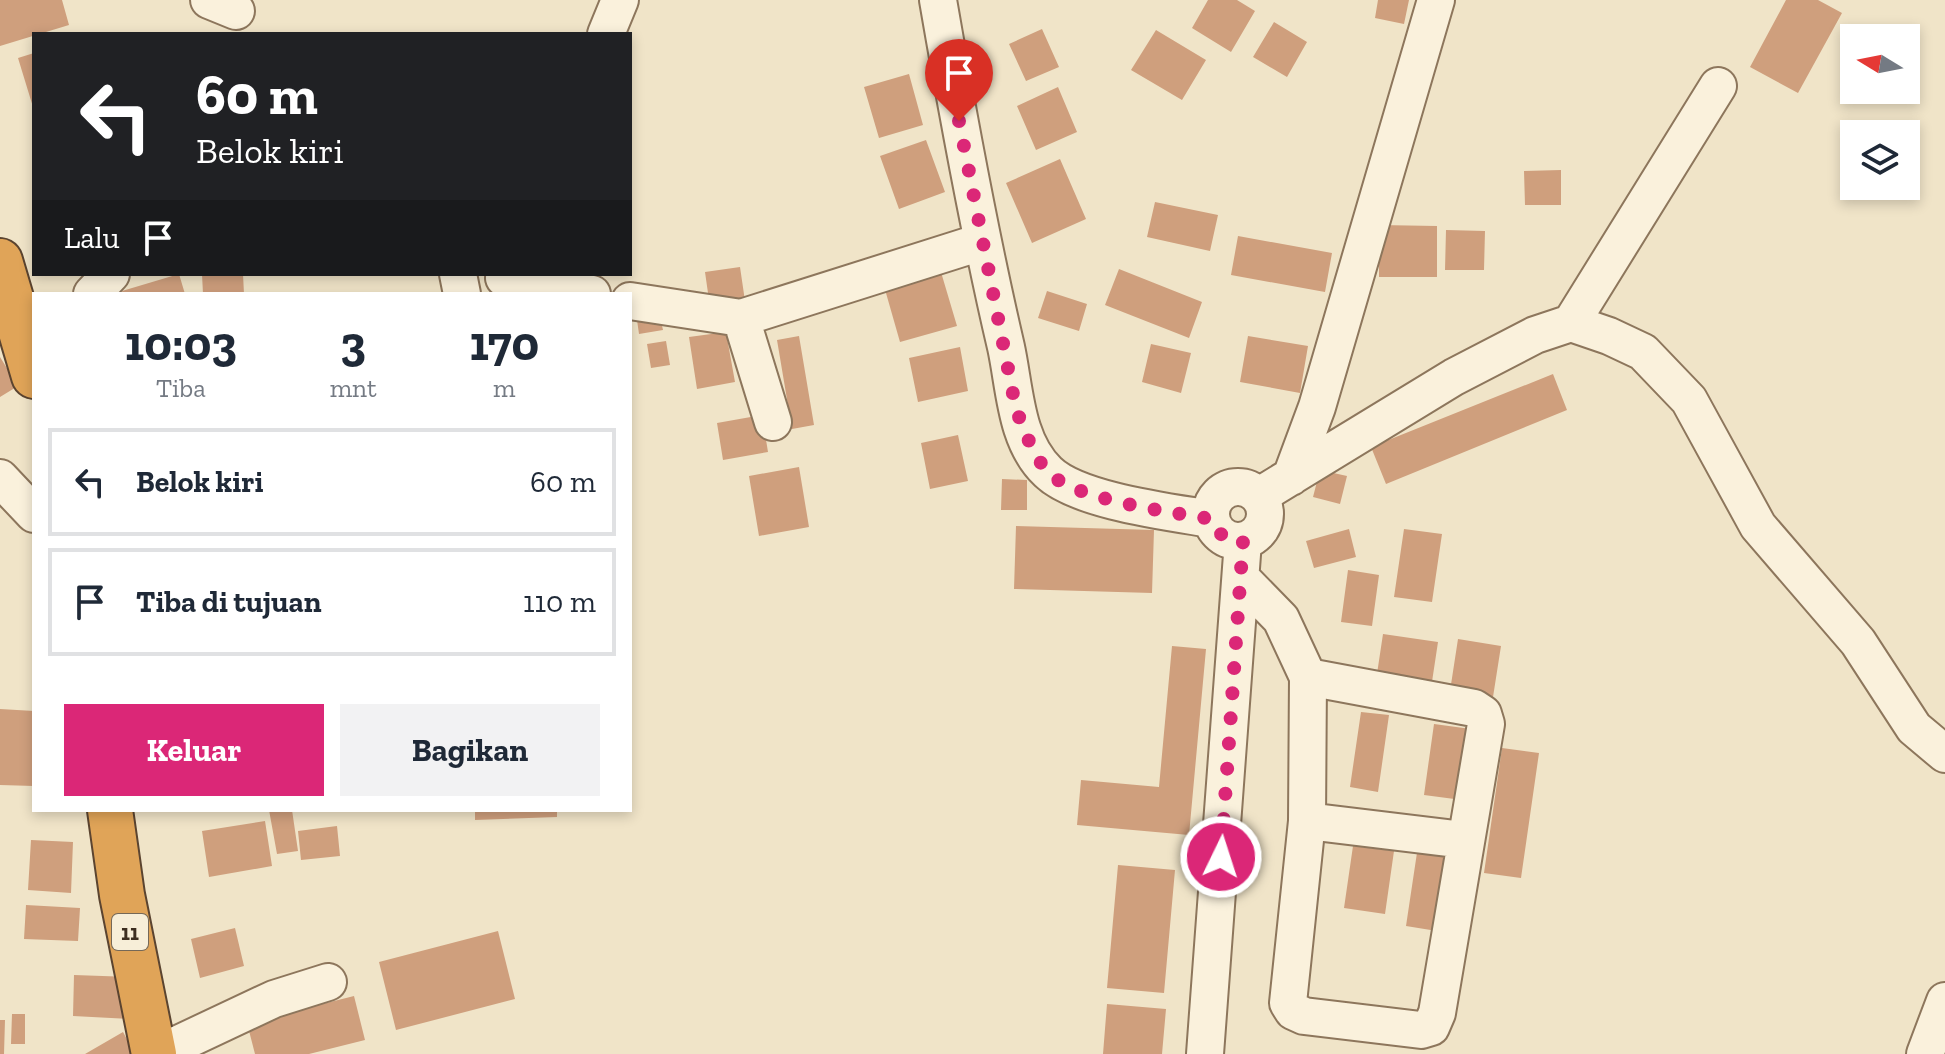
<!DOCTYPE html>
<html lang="id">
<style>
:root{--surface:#fff;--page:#f2f2f3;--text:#1f2937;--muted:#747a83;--line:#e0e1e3;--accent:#db2777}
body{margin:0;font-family:"Zilla Slab",serif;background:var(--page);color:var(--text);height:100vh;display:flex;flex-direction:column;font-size:30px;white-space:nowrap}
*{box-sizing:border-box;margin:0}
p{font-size:26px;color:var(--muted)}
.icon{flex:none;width:44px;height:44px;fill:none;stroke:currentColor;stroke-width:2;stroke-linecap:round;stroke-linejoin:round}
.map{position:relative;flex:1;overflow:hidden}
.panel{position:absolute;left:32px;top:292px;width:600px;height:520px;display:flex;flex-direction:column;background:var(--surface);border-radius:0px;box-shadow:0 4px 12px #0003}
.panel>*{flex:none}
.top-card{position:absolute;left:32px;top:32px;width:600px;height:244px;border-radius:0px;box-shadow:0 4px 12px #0003;background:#202124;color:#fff;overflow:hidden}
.needle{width:52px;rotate:280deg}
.tools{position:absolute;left:1840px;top:24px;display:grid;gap:16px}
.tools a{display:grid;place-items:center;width:80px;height:80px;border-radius:0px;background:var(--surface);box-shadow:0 4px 12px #0003;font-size:40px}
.pin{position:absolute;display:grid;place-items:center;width:68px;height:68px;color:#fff;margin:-82px -34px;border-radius:50% 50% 50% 0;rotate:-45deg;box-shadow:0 0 8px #0007}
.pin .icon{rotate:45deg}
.me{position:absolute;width:88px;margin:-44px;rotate:4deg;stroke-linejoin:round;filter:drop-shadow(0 0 6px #0008)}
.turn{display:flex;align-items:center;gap:28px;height:168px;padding:0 32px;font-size:36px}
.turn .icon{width:104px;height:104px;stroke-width:2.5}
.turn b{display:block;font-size:56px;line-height:68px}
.then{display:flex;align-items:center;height:76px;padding:0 32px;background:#0003;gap:16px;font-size:30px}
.eta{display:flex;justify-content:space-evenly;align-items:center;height:136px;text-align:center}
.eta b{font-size:48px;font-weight:800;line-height:56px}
.cta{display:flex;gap:16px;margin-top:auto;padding:16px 32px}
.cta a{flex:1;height:92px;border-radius:0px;background:var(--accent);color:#fff;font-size:32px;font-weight:800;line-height:92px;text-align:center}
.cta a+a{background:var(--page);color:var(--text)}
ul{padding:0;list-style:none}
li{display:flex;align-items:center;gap:24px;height:108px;margin:0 16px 12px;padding:0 16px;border:4px solid var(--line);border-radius:0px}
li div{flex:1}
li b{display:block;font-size:30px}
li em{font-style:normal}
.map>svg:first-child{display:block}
.building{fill:#cf9f7d}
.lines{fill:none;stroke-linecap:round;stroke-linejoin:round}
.minor-casing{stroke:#8d765c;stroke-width:40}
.highway-casing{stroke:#5b4430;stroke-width:48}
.minor{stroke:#faf1dc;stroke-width:36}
.highway{stroke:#e0a458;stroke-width:44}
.route{stroke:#db2777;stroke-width:14;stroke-dasharray:0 25.2}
.labels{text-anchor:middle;stroke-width:8;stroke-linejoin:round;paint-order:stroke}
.shield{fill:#f7eed8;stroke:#756857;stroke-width:2}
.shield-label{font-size:22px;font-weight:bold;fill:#3d2e20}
</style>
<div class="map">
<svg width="1945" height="1054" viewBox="0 0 1945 1054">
<rect width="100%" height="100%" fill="#f0e4c8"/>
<!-- building -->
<path class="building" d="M0 0H62L69 25 0 46Z
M1208 0H1237L1255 11 1231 52 1192 28Z
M1378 0H1409L1404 24 1375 18Z
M1786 0H1818L1842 13 1798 93 1750 67Z
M1274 22 1307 42 1287 77 1253 57Z
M1042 29 1059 67 1026 81 1009 44Z
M1156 30 1206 60 1182 100 1131 70Z
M34 53V107H33L18 58Z
M909 74 923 125 879 138 864 87Z
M1058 87 1077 132 1036 150 1017 106Z
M926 140 945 192 899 209 880 156Z
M1060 159 1086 219 1032 243 1006 183Z
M1561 170V205H1525L1524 171Z
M1155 202 1218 215 1210 251 1147 237Z
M1379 225 1437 226V277H1379Z
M1446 230 1485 231 1484 270H1445Z
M1238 236 1332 253 1325 292 1231 275Z
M938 262 957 326 900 342 882 279Z
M740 267 745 301 710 307 705 272Z
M1119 269 1202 302 1189 338 1105 305Z
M179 274 185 294H123L122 291Z
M202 274H243L244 294H203Z
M1047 291 1087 304 1079 331 1038 318Z
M660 317 663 330 639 334 637 320Z
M726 332 735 382 697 389 689 337Z
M799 336 814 425 792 429 777 340Z
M1248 336 1308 346 1300 393 1240 382Z
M666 341 670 365 651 368 647 344Z
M1151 344 1191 353 1181 393 1142 382Z
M960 347 968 391 918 402 909 358Z
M0 357 18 386 0 397Z
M1553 374 1567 410 1386 484 1371 447Z
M762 415 768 452 723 460 717 423Z
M958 435 968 481 930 489 921 443Z
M799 467 809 527 759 536 749 476Z
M1320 470 1347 476 1340 504 1313 497Z
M1002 479 1027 480V510H1001Z
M1016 526 1154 530 1152 593 1014 589Z
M1349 529 1356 557 1314 568 1306 541Z
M1404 529 1442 534 1432 602 1394 597Z
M1348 570 1379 575 1372 626 1341 622Z
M1383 634 1438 642 1430 695 1375 687Z
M1458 639 1501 646 1493 697 1450 691Z
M1172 646 1206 649 1189 835 1077 825 1081 780 1159 787Z
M0 709 34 711V786L0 785Z
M1361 712 1389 715 1378 792 1350 787Z
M1434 724 1471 729 1462 800 1424 795Z
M1502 748 1539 753 1521 878 1484 873Z
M269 810H292L298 851 277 854Z
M475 810H557V817L475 820Z
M265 821 272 866 209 877 202 831Z
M337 826 340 856 301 860 298 831Z
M31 840 73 842 71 893 28 890Z
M1353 846 1394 851 1385 914 1344 908Z
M1418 846 1454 852 1443 932 1406 926Z
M1118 865 1175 870 1164 993 1107 988Z
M26 905 80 908 78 941 24 939Z
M235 928 244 966 200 978 191 939Z
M498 931 515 999 396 1030 379 962Z
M74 975 131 977 130 1019 73 1016Z
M354 996 365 1040 309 1054H255L247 1023Z
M1107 1004 1166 1009 1162 1054H1103Z
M12 1014H25V1044H11Z
M0 1020H5L4 1054H0Z
M123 1032 135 1054H85Z"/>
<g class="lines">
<defs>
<path id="minor" d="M209 0 236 11
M938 0C958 116 979 232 1006 347 1015 388 1015 441 1048 472 1078 501 1170 512 1211 519
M606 34 620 0
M458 274 462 294
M504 278 592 294
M92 294 111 274
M630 301 741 318 773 422
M741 318 981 242
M1571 323 1718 86
M1291 477 1317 407 1436 0
M0 478 34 514
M1211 514a27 27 0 1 1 54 0a27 27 0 1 1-54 0Z
M1259 496 1454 377 1535 335 1571 323 1609 336 1643 352 1689 400 1758 526 1858 642 1914 728 1945 754
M1241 578 1281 619 1308 677 1307 821 1288 1003 1293 1011 1304 1016 1421 1030 1431 1027 1437 1013 1486 724 1483 714 1474 708 1308 677
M1307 821 1464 840
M157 1054 274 999 328 982
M1205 1054 1243 541
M1925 1054 1945 1001"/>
<path id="highway" d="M0 261 34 376
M110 810 122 895 154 1054"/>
</defs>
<!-- minor casing -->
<use href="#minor" class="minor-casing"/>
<!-- highway casing -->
<use href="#highway" class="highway-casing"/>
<!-- minor -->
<use href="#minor" class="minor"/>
<!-- highway -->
<use href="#highway" class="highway"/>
</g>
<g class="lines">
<!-- route -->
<path class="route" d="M959 121 1016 409C1024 430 1032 452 1046 470 1071 500 1172 512 1211 519L1223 537 1243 541 1221 857"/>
</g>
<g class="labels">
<!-- shield labels -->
<rect class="shield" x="112" y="914" width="36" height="36" rx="6"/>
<g class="shield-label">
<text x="130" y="940">11</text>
</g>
</g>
</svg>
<div class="tools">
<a><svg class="needle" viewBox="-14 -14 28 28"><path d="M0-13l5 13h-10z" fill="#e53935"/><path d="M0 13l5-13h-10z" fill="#747a83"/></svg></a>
<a><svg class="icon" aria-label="layers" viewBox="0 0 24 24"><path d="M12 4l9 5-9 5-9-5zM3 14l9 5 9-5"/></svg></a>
</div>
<div class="pin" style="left:959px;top:121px;background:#d93025"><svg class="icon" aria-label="arrive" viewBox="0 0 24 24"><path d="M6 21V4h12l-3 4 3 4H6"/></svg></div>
<svg class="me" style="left:1221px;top:857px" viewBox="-20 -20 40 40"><circle r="17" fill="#db2777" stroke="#fff" stroke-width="3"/><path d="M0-11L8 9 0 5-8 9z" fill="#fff"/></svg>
<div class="top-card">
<div class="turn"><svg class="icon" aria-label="left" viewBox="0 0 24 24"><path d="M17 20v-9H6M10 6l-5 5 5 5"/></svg><div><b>60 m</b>Belok kiri</div></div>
<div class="then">Lalu<svg class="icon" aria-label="arrive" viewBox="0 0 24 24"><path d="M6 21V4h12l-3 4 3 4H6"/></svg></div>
</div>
<section class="panel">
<div class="eta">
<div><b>10:03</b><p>Tiba</p></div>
<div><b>3</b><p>mnt</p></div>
<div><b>170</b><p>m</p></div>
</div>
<ul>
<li><svg class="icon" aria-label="left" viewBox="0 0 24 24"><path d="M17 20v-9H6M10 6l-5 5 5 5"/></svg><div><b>Belok kiri</b></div><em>60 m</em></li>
<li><svg class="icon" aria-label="arrive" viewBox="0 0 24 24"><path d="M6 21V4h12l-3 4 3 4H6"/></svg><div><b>Tiba di tujuan</b></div><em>110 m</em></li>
</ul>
<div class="cta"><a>Keluar</a><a>Bagikan</a></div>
</section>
</div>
